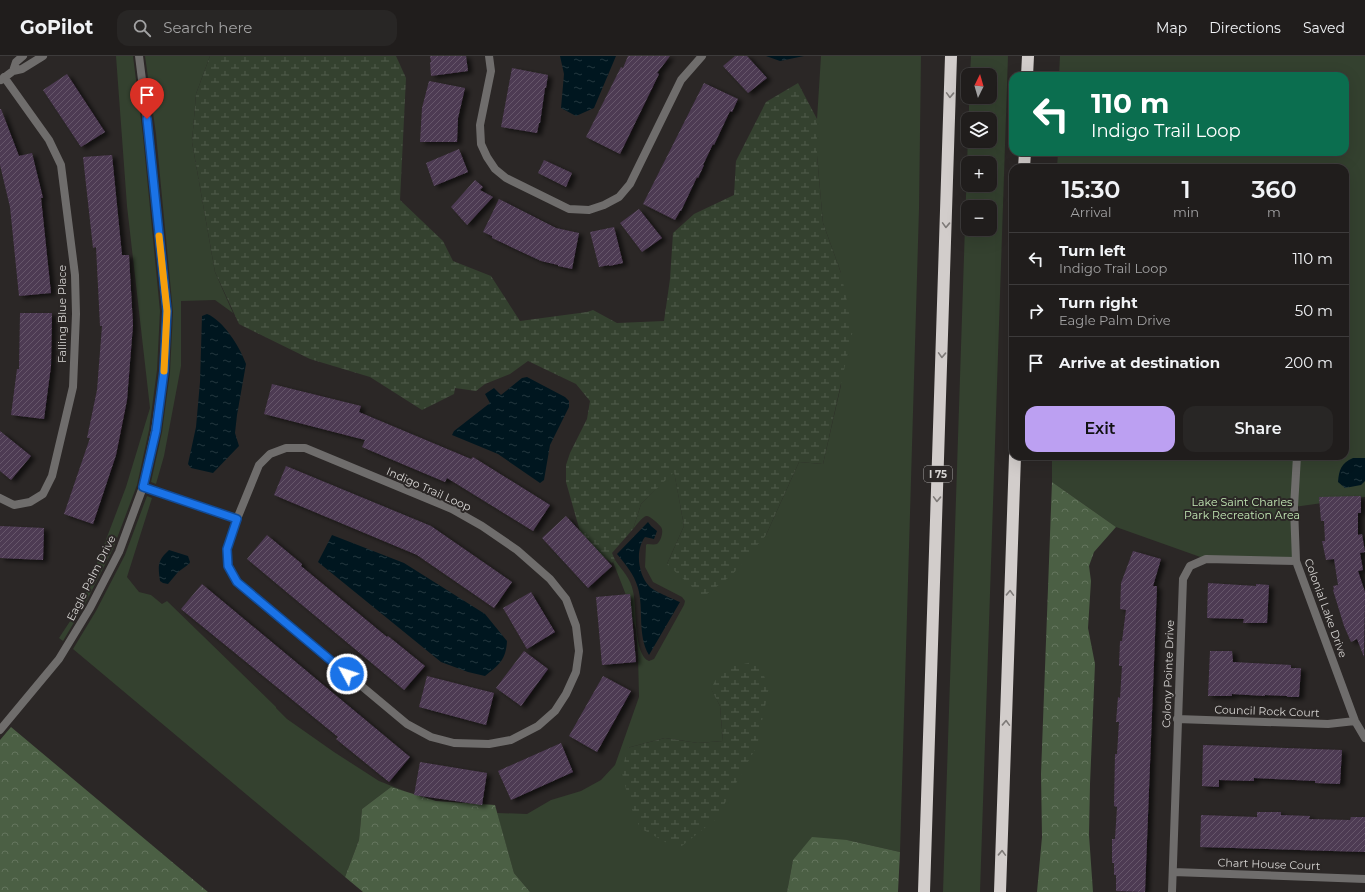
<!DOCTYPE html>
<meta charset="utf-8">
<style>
:root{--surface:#201d1c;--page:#282625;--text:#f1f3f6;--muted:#a2a2a3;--line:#3d3b3b;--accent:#bca0f2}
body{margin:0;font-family:Montserrat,sans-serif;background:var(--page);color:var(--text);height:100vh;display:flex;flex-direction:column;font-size:15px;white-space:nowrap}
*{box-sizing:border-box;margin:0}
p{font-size:13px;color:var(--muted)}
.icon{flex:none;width:22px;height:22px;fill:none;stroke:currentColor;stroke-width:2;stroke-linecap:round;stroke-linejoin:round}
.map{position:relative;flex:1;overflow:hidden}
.panel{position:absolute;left:1009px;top:108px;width:340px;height:296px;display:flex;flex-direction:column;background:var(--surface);border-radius:12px;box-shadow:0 4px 16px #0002,0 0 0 1px var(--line)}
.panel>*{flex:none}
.hud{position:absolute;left:1009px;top:16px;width:340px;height:84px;border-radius:12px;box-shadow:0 4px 16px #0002,0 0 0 1px var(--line);background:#0b6e4f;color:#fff;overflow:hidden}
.needle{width:26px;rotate:5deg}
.fabs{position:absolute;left:961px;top:12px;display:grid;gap:8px}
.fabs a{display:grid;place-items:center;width:36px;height:36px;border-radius:8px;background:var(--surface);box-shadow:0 4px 16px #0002,0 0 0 1px var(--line);font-size:20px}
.pin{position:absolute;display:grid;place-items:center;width:34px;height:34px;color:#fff;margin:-41px -17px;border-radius:50% 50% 50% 0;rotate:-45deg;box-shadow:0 0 4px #0007}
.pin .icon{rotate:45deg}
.me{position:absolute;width:44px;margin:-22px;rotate:310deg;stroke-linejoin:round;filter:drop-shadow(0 0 3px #0008)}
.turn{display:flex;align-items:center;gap:14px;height:84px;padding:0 16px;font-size:18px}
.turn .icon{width:52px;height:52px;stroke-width:2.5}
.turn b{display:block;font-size:28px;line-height:34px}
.eta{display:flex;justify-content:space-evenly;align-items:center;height:68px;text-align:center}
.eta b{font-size:24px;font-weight:600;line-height:28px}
.action{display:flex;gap:8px;margin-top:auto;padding:8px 16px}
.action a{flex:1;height:46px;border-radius:12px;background:var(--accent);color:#111;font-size:16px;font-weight:600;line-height:46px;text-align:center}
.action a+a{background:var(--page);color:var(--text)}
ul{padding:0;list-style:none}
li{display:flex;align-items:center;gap:12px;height:52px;padding:0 16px;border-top:1px solid var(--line)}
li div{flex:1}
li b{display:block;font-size:15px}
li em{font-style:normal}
header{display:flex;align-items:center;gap:24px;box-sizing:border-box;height:56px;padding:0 20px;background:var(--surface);border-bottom:1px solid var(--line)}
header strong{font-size:19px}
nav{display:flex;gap:22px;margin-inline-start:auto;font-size:14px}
.search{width:280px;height:36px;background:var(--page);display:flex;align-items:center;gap:10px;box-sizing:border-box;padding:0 14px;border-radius:12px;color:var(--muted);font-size:15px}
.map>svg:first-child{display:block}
.green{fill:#34412f;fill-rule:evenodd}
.forest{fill:url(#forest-crowns)}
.wetland{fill:url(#wetland-marsh)}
.water{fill:url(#water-ripples)}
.building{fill:url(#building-hatch);filter:url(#shadow)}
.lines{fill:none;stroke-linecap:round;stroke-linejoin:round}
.minor{stroke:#6f6d6c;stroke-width:8}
.tertiary{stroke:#6f6d6c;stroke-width:8}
.motorway{stroke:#d2cdcb;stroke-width:12}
.oneway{stroke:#7e7a78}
.route-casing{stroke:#114b97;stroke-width:10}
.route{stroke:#1a73e8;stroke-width:7}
.slow{stroke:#f59e0b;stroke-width:7}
.labels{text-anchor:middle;stroke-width:4;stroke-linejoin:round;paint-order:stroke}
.shield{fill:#2b2726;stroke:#a3a19f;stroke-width:1}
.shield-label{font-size:10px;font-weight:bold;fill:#d7d5d3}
.street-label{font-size:11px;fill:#d7d5d3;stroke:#2b2726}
.park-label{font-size:11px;fill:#c3e8b5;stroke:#2b2726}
</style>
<header>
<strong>GoPilot</strong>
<div class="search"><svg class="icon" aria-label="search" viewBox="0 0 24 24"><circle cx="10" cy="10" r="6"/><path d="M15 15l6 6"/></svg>Search here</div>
<nav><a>Map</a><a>Directions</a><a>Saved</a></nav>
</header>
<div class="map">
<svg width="1365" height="836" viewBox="0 0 1365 836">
<defs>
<pattern id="forest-crowns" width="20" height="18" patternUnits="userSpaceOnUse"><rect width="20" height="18" fill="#4b5f44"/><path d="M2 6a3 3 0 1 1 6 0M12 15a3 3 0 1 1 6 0" fill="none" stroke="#64755e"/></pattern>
<pattern id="wetland-marsh" width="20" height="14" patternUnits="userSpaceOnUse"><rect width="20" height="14" fill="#34412f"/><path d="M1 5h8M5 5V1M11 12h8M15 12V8" fill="none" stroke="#515c4c"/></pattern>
<pattern id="water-ripples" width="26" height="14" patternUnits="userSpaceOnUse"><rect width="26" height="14" fill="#00161f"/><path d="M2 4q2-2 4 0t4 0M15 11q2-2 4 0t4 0" fill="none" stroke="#24373f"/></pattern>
<pattern id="building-hatch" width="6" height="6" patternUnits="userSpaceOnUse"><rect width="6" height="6" fill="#4d3a53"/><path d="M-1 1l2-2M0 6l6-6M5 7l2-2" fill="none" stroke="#66566b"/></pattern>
<filter id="shadow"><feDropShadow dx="4.5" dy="2.5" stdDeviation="2" flood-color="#0009"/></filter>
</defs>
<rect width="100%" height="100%" fill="#2b2726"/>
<!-- green -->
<path class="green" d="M116 0H133L143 80 160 255 157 314 149 374 137 429 113 493 85 548 63 585 59 582 82 547 126 431 150 352 127 150Z
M145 0H210L196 38 192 86 215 216 233 257 215 244 181 245V310L164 400 156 428 151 426 162 376 170 316 173 256 156 78Z
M821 0H921L919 153 900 796 847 784 793 804 787 836H530L514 817 497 757 527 758 551 744 581 735 601 724 615 709 639 641 638 599 636 574 626 539 613 506 615 504C622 514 631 523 633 535 637 550 633 599 649 605L654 603 684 549 685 545 682 541 653 526 645 511 646 489 647 488C650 488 654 489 657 488 661 485 664 475 661 471 659 468 649 459 646 460 641 462 636 470 633 473L641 448 674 415 684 470 667 508 766 479 799 406 823 408 841 329V217L823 167 817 100V63ZM711 632 757 690 627 692 665 682 698 687 723 685 720 650Z
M971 0H1008L980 836H943L968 79V85H990V63H969V41H990V19H970ZM968 107H990V129H968ZM968 151H990V173H968Z
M1060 0H1365V441L1294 451 1296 505 1206 503 1116 471 1052 426V400H1345V112H1057L1058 96H1345V20H1059Z
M147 440 152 442 127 521 139 536 151 539 162 548 167 545 276 651V652L287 663 334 696 379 725 407 736 391 731 362 753 359 784 345 821 73 593 96 555 125 499Z"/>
<!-- forest -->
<path class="forest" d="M1052 426 1116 471 1094 496 1089 510 1091 525 1088 572 1095 608 1090 728 1089 779 1093 836H1037L1042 781 1041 718Z
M11 671 208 836H0V684Z
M391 731 436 745 495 749 514 817 530 836H363L345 821 359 784 362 753Z
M812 781 847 784 900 796 898 836H787L793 804Z"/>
<!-- wetland -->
<path class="wetland" d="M210 0H396L406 22 400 144 443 185 453 205 491 220 520 265 587 256 593 254 617 267 664 265 670 223 673 177 694 158 734 139 736 105 766 46 798 27 817 63V100L823 167 841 217 853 274 823 408 799 406 766 479 732 519 703 541 667 508 684 470 674 416 641 448 633 473 612 497 615 504 612 507 583 486 566 426V409L570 397 587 363 590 345 576 328 528 305 510 318 485 328 476 335 455 332 454 338 422 354 370 321 310 303 239 268 215 216 192 86 196 38Z
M757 605 769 631 757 690 716 763 678 793 640 772 630 749 622 717 627 692 665 682 698 687 723 685 720 650 711 633 721 613Z"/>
<!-- water -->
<path class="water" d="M560 0H616L594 52 576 60 561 52 564 18Z
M766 0H804L780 5Z
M207 258C223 264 240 291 246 308L237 359 235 377 239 390 213 417 191 412 188 408 196 371 200 326 202 260Z
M527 321 565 341 569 345V351L550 389 544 424 540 427 498 398 452 379 454 375 490 347 485 338 494 332 501 339 522 322Z
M1353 402H1365V425L1361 429 1345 432 1338 426C1339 414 1341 407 1353 402Z
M648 466 651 470 657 475 654 483 645 481C635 494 638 518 649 530 653 535 673 543 680 546L649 599C637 579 644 553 638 532 634 518 626 509 617 498Z
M332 479 404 507 485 558 507 585C506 604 499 609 485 620L468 616 441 606 318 506Z
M169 494 188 500 190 506 189 508 178 516 168 528 163 527 160 525C158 510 157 505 169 494Z"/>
<!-- building -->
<path class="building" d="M430 0H466L468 15 431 20 430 6H431Z
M628 0H670L657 17 659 18 620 98 586 81 621 11 623 12Z
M735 0H747L767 22 748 37 723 10Z
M512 12 548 19 546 32H545L540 67H539L537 77 501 71Z
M67 18 105 76 81 91 43 34Z
M429 25 465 32 458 62 457 86H420L422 52Z
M704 27 738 43 732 56 730 55 714 89 713 88 703 109H704L698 122 697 121 681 155H680L675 164 643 148Z
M0 53H1L19 100 32 97 43 142H41L51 237 19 240 10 151 0 109Z
M459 93 468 116 434 130 426 107Z
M112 99 122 199H129L133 269 127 344 116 399 93 468 64 458 90 382H87L97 334 102 270H100L96 191 93 192 83 101Z
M544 104 572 117 566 131 538 117Z
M475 124 483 131 480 134 493 141 467 169 451 151Z
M499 143 556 172 579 177 572 213 558 210V209L541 205 492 182V180L483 176Z
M639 153 662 182 642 196 620 167Z
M614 171 623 207 609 210V209L599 211 590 176Z
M20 257H52L51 310 44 363 11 359 17 313H19Z
M272 328 361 350 359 356 471 403 473 401 550 449 533 475 447 422 445 426 362 391 365 384 264 358Z
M0 375 31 400 11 424 0 415Z
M286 410 431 470 512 526 494 552 417 499 274 439Z
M1361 440V457H1358V479L1362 478 1365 496 1360 497 1363 514 1358 515 1365 536 1364 601 1357 583 1351 586 1344 570 1333 534 1334 533 1333 530 1338 529 1334 503 1326 504 1322 485H1325L1324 465H1321L1319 441Z
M566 460 612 510 588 532 542 482Z
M0 470 44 472 43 504 0 502Z
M267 479 302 508 301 510 387 581 388 580 425 610 404 634 247 503Z
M1133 495 1161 503 1153 530H1157L1145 836 1116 835V819H1114V807H1112V783H1115L1117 751 1114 750 1115 698H1117L1119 666H1116L1118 641 1120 642 1122 610H1119L1120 585H1122L1126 554 1120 553 1121 527Z
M1208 527 1256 530V528L1269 529 1267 567H1243L1244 563 1207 562Z
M202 528 410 701 389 726 336 683 338 681 181 553Z
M531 536 555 576 527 593 503 552Z
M630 538 636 606 602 609 596 541Z
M524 595 548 613 521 650 496 632Z
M1210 595H1232L1233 606 1291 609V612H1301L1299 641H1287V640L1265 639V640L1232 638V640H1208Z
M427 620 494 637 486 669 419 651Z
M603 620 631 635 597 696 569 680Z
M561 687 573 716 511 744 498 715Z
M1203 689 1342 694 1340 728 1315 727V725L1254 722V725L1219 724V731L1202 730Z
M420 706 487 717 482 749 414 739Z
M1257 756H1281V759L1310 760 1309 763 1350 764 1351 761H1365V796L1200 791 1201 759 1257 761Z"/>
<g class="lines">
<!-- minor -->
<path class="minor" d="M489 0 491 15 480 69 481 88 487 101 495 113 506 122 569 153 589 154 604 149 619 141 630 128 681 24 702 0
M13 15 16 6 23 0
M1 24 13 15 22 13 43 0
M1297 400 1294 451 1296 505 1355 665 1365 682
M143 431 237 463 259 409 270 398 286 392H305L452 453 482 470 517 494 550 523 566 543 576 570 579 595 576 616 566 638 555 655 538 670 511 684 489 688 454 687 431 681 407 668 237 526 228 510 227 493 237 463
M0 442 14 449 30 446 43 438 52 420 73 331 76 258 75 219 61 109 49 84 4 21
M1177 663 1328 668 1355 665
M1173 816 1365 823
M1172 836 1183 523 1190 510 1206 503 1296 505"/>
<!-- tertiary -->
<path class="tertiary" d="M0 674 59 603 90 552 119 496 143 431 155 375 164 315 167 255 149 79 139 0"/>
<!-- motorway -->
<path class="motorway" d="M1027 20 1028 0
M1024 112 1025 96
M924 836 951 0
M1000 836 1015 400"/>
</g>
<!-- one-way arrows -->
<defs><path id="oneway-chevron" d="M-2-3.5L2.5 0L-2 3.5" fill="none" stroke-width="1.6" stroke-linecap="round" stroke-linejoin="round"/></defs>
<g class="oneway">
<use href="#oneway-chevron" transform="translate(950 39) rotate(92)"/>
<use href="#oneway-chevron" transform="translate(946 169) rotate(92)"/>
<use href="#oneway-chevron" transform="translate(942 299) rotate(92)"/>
<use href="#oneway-chevron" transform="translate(937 443) rotate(92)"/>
<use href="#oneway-chevron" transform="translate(1010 537) rotate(-88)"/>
<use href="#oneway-chevron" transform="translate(1006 667) rotate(-88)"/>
<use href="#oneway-chevron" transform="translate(1002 797) rotate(-88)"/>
</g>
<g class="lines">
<defs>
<path id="route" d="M147 63 167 255 164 315 156 375 143 431 237 463 227 493 228 510 237 526 347 618"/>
</defs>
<!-- route casing -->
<use href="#route" class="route-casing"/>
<!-- route -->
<use href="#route" class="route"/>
<!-- slow -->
<path class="slow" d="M159 180 167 255 164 315"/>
</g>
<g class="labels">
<!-- shield labels -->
<rect class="shield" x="924" y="410" width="28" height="16" rx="3"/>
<g class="shield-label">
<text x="938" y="422">I 75</text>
</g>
<!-- street labels -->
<g class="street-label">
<text transform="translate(62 258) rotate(-90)" y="4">Falling Blue Place</text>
<text transform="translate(429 433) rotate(24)" y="4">Indigo Trail Loop</text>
<text transform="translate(91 522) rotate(-63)" y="4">Eagle Palm Drive</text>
<text transform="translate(1326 552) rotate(70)" y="4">Colonial Lake Drive</text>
<text transform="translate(1168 618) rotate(-88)" y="4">Colony Pointe Drive</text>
<text transform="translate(1267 655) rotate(2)" y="4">Council Rock Court</text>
<text transform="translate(1269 808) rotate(2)" y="4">Chart House Court</text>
</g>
<!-- park labels -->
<g class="park-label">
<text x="1242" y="450">Lake Saint Charles<tspan x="1242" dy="13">Park Recreation Area</tspan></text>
</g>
</g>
</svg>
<div class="fabs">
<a><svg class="needle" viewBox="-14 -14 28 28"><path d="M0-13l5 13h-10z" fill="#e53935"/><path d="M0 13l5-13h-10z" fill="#a2a2a3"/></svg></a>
<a><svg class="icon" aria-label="layers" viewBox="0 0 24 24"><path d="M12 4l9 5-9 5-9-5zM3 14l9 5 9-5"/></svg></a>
<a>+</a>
<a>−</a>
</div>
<div class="pin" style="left:147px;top:63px;background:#d93025"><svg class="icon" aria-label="arrive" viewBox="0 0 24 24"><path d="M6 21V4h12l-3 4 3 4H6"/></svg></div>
<svg class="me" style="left:347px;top:618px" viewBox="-20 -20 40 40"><circle r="17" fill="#1a73e8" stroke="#fff" stroke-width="3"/><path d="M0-11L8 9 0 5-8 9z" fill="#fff"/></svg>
<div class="hud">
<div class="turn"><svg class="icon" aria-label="left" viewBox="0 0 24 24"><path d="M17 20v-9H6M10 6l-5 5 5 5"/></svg><div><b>110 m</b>Indigo Trail Loop</div></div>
</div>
<section class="panel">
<div class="eta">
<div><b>15:30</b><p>Arrival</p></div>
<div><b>1</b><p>min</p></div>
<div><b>360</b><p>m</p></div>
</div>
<ul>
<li><svg class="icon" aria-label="left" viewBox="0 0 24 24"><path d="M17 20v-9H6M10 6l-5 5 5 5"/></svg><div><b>Turn left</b><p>Indigo Trail Loop</p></div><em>110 m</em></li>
<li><svg class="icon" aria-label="right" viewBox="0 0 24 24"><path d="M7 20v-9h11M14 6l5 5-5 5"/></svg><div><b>Turn right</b><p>Eagle Palm Drive</p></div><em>50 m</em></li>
<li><svg class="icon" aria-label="arrive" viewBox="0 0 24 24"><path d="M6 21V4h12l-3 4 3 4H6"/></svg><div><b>Arrive at destination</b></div><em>200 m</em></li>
</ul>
<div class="action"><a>Exit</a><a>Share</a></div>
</section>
</div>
